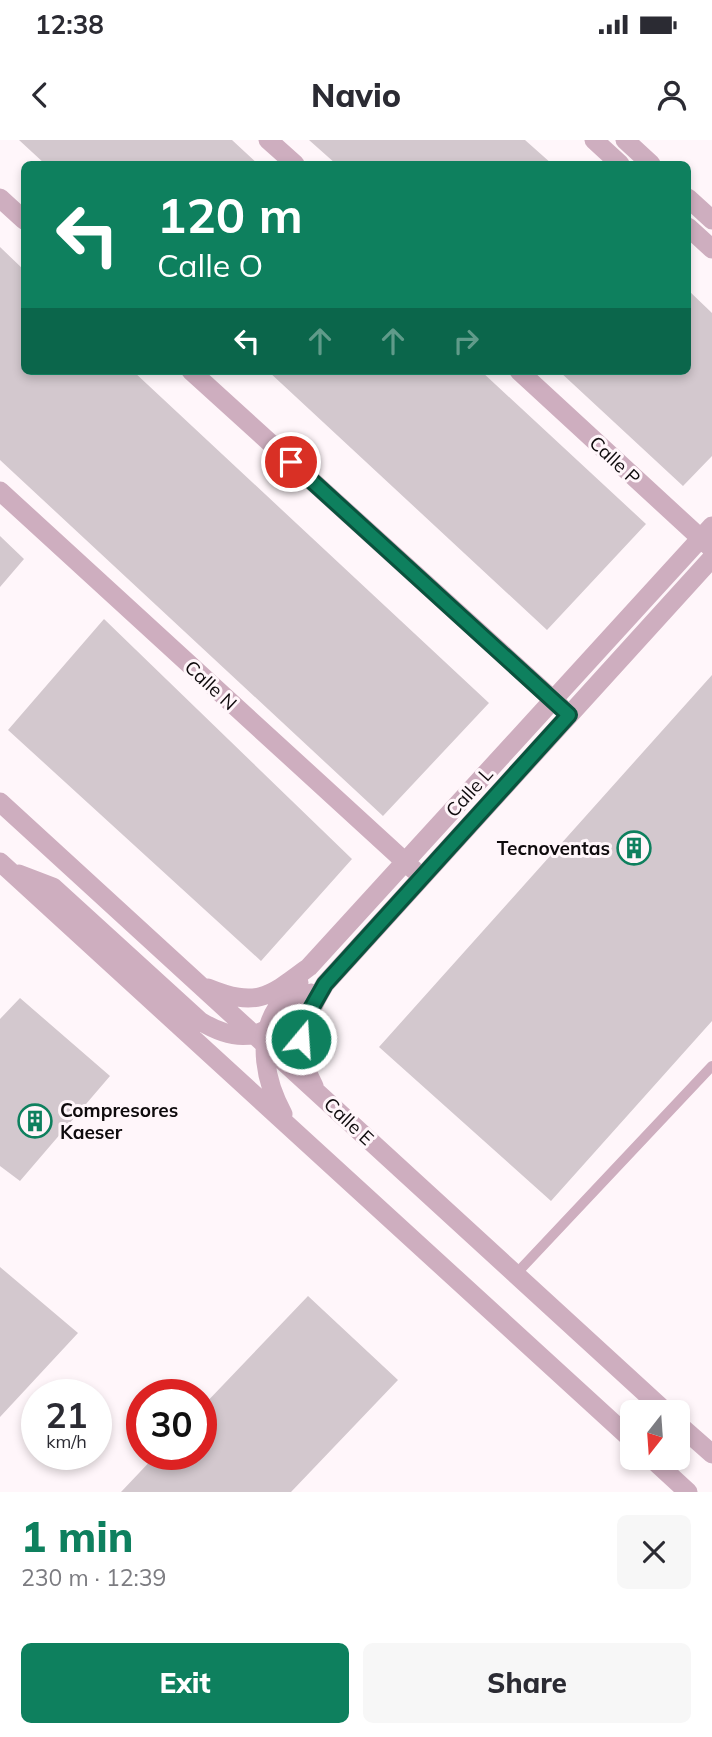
<!DOCTYPE html>
<meta charset="utf-8">
<style>
:root{--surface:#fff;--page:#f7f7f7;--text:#2b2b33;--muted:#7c7c81;--accent:#0e805e}
body{margin:0;font-family:Mulish,sans-serif;background:var(--page);color:var(--text);height:100vh;display:flex;flex-direction:column;font-size:26px;white-space:nowrap}
*{box-sizing:border-box;margin:0}
p{font-size:23px;color:var(--muted)}
.icon{flex:none;width:38px;height:38px;fill:none;stroke:currentColor;stroke-width:2;stroke-linecap:round;stroke-linejoin:round}
.map{position:relative;height:1352px;overflow:hidden}
.side{display:flex;flex-direction:column;background:var(--surface);flex:1}
.side>*{flex:none}
.hud{position:absolute;left:21px;top:21px;width:670px;height:214px;border-radius:10px;box-shadow:0 4px 10px #0003;background:#0e805e;color:#fff;overflow:hidden}
.needle{width:46px;rotate:197deg}
.controls{position:absolute;left:620px;top:1260px;display:grid;gap:14px}
.controls a{display:grid;place-items:center;width:70px;height:70px;border-radius:10px;background:var(--surface);box-shadow:0 4px 10px #0003;font-size:35px}
.speed{position:absolute;left:21px;top:1239px;display:flex;gap:14px;font-size:35px;font-weight:700;text-align:center}
.speed>*{display:grid;place-content:center;width:91px;height:91px;border-radius:50%;background:var(--surface);box-shadow:0 4px 10px #0003;line-height:1}
.speed small{font-size:18px;font-weight:400}
.speed .limit{border:10px solid #d22;background:#fff;color:#111}
.pin{position:absolute;display:grid;place-items:center;width:60px;height:60px;color:#fff;margin:-30px;border:4px solid #fff;border-radius:50%;box-shadow:0 2px 7px #0007}
.me{position:absolute;width:77px;margin:-38px;rotate:18deg;stroke-linejoin:round;filter:drop-shadow(0 0 5px #0008)}
.turn{display:flex;align-items:center;gap:24px;height:147px;padding:0 21px;font-size:32px}
.turn .icon{width:91px;height:91px;stroke-width:2.5}
.turn b{display:block;font-size:49px;line-height:60px}
.lanes{display:flex;align-items:center;height:66px;padding:0 21px;background:#0003;justify-content:center;gap:35px;direction:ltr}
.lanes .off{opacity:.35}
.round{display:grid;place-items:center;flex:none;width:74px;height:74px;border-radius:10px;background:var(--page)}
.headline{display:flex;align-items:center;justify-content:space-between;height:119px;padding:0 21px}
h1{font-size:42px;font-weight:800;line-height:52px;color:var(--accent)}
.button{display:flex;gap:14px;margin-top:auto;padding:14px 21px}
.button a{flex:1;height:80px;border-radius:10px;background:var(--accent);color:#fff;font-size:28px;font-weight:800;line-height:80px;text-align:center}
.button a+a{background:var(--page);color:var(--text)}
.status{display:flex;justify-content:space-between;align-items:center;height:49px;padding:0 35px;background:var(--surface);direction:ltr}
.status svg{height:19px;fill:currentColor}
header{display:flex;justify-content:space-between;align-items:center;height:91px;padding:0 21px;background:var(--surface);font-size:32px;font-weight:800}
.map>svg:first-child{display:block}
.building{fill:#d3c8ce}
.lines{fill:none;stroke-linecap:round;stroke-linejoin:round}
.service{stroke:#ceaebf;stroke-width:10}
.minor{stroke:#ceaebf;stroke-width:19}
.route-casing{stroke:#09533d;stroke-width:18}
.route{stroke:#0e805e;stroke-width:12}
.labels{text-anchor:middle;stroke-width:6;stroke-linejoin:round;paint-order:stroke}
.street-label{font-size:19px;fill:#0e0a0c;stroke:#fff6fa}
.poi-label{font-size:19px;font-weight:bold;fill:#0e0a0c;stroke:#fff6fa;text-anchor:end}
</style>
<div class="status"><b>12:38</b><svg viewBox="0 0 49 12"><path d="M0 12V9h3v3zM5 12V6h3v6zM10 12V3h3v9zM15 12V0h3v12zM26 1h20v11H26zM47 4h2v5h-2z"/></svg></div>
<header><svg class="icon" aria-label="back" viewBox="0 0 24 24"><path d="M15 5l-7 7 7 7"/></svg>Navio<svg class="icon" aria-label="person" viewBox="0 0 24 24"><circle cx="12" cy="8" r="4"/><path d="M4 21q1-7 8-7t8 7"/></svg></header>
<div class="map">
<svg width="712" height="1352" viewBox="0 0 712 1352">
<rect width="100%" height="100%" fill="#fff6fa"/>
<!-- building -->
<path class="building" d="M19 0H232L258 24H45Z
M309 0H525L552 24H336Z
M0 107 24 130V231H133L489 563 383 676 0 320Z
M688 150 712 173V316L683 346 559 231H688Z
M268 231H481L646 384 547 490Z
M0 396 24 419 0 447Z
M104 479 352 719 261 821 8 590Z
M712 535V881L551 1061 379 907Z
M20 858 110 936 20 1041 0 1026V879Z
M0 1127 78 1193 0 1277Z
M308 1156 398 1240 291 1352H121L157 1314H201V1268Z"/>
<g class="lines">
<!-- service -->
<path class="service" d="M516 1134 712 926"/>
<!-- minor -->
<path class="minor" d="M268 0 295 24
M594 0 620 24
M625 0 651 24
M0 58 24 80
M688 58 712 80
M688 87 712 109
M191 231 561 567
M519 231 709 406
M0 351 414 730
M0 662 666 1272
M0 722 632 1300
M19 734 53 747 200 881C252 913 273 888 311 853
M208 848C257 868 269 857 309 827L712 386
M314 946C293 908 304 879 325 844L712 418
M283 974C266 943 256 900 277 868 283 859 292 851 299 843
M677 1283 712 1314
M651 1318 688 1352"/>
</g>
<g class="lines">
<defs>
<path id="route" d="M291 322 569 575 325 844 304 881 301 899"/>
</defs>
<!-- route casing -->
<use href="#route" class="route-casing"/>
<!-- route -->
<use href="#route" class="route"/>
</g>
<!-- icons -->
<defs>
<symbol id="building-ring" viewBox="-11 -11 22 22"><circle r="9.5" fill="#fff6fa" stroke="#0e805e" stroke-width="1.5"/><path d="M-4-6H4V6H1V3H-1V6H-4ZM-2.5-4.3h1.7v1.8h-1.7ZM.8-4.3h1.7v1.8H.8ZM-2.5-1h1.7V.8h-1.7ZM.8-1h1.7V.8H.8Z" fill="#0e805e"/></symbol>
</defs>
<g fill-rule="evenodd">
<use href="#building-ring" x="615" y="689" width="38" height="38"/>
<use href="#building-ring" x="16" y="962" width="38" height="38"/>
</g>
<g class="labels">
<!-- street labels -->
<g class="street-label">
<text transform="translate(615 320) rotate(43)" y="7">Calle P</text>
<text transform="translate(211 545) rotate(43)" y="7">Calle N</text>
<text transform="translate(469 652) rotate(-48)" y="7">Calle L</text>
<text transform="translate(349 981) rotate(43)" y="7">Calle E</text>
</g>
<!-- poi labels -->
<g class="poi-label">
<text x="610" y="715">Tecnoventas</text>
<text x="60" y="977" text-anchor="start">Compresores<tspan x="60" dy="22">Kaeser</tspan></text>
</g>
</g>
</svg>
<div class="controls">
<a><svg class="needle" viewBox="-14 -14 28 28"><path d="M0-13l5 13h-10z" fill="#e53935"/><path d="M0 13l5-13h-10z" fill="#7c7c81"/></svg></a>
</div>
<div class="speed"><div>21<small>km/h</small></div><div class="limit">30</div></div>
<div class="pin" style="left:291px;top:322px;background:#d93025"><svg class="icon" aria-label="arrive" viewBox="0 0 24 24"><path d="M6 21V4h12l-3 4 3 4H6"/></svg></div>
<svg class="me" style="left:301px;top:899px" viewBox="-20 -20 40 40"><circle r="17" fill="#0e805e" stroke="#fff" stroke-width="3"/><path d="M0-11L8 9 0 5-8 9z" fill="#fff"/></svg>
<div class="hud">
<div class="turn"><svg class="icon" aria-label="left" viewBox="0 0 24 24"><path d="M17 20v-9H6M10 6l-5 5 5 5"/></svg><div><b>120 m</b>Calle O</div></div>
<div class="lanes"><svg class="icon" aria-label="left" viewBox="0 0 24 24"><path d="M17 20v-9H6M10 6l-5 5 5 5"/></svg><svg class="icon off" aria-label="ahead" viewBox="0 0 24 24"><path d="M12 20V5M6 11l6-6 6 6"/></svg><svg class="icon off" aria-label="ahead" viewBox="0 0 24 24"><path d="M12 20V5M6 11l6-6 6 6"/></svg><svg class="icon off" aria-label="right" viewBox="0 0 24 24"><path d="M7 20v-9h11M14 6l5 5-5 5"/></svg></div>
</div>
</div>
<section class="side">
<div class="headline"><div><h1>1 min</h1><p>230 m · 12:39</p></div><a class="round"><svg class="icon" aria-label="close" viewBox="0 0 24 24"><path d="M6 6l12 12M18 6L6 18"/></svg></a></div>
<div class="button"><a>Exit</a><a>Share</a></div>
</section>
